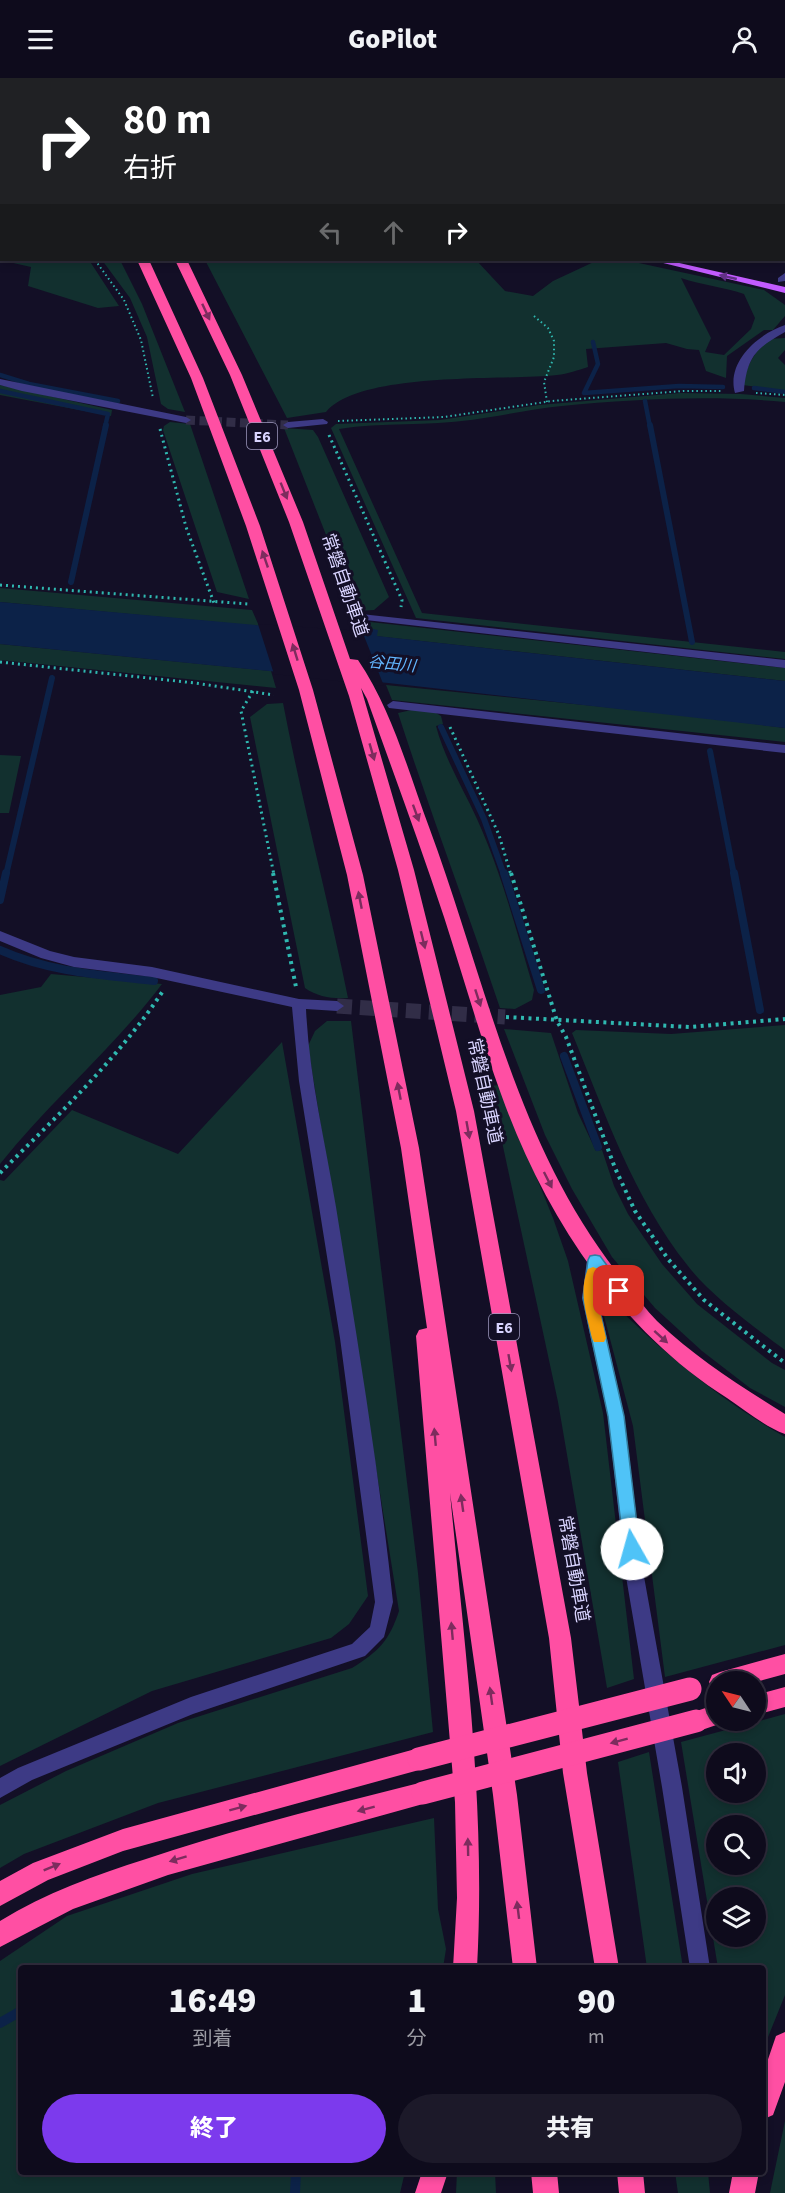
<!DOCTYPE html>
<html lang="ja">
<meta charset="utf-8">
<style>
:root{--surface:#0e0b1c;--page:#1c1929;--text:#f1f3f6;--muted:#9b9ba3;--line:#2e2b3b;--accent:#7c3aed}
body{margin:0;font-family:"Source Sans 3","Noto Sans JP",sans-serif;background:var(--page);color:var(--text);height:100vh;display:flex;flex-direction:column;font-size:22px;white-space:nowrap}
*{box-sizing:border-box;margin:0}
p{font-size:20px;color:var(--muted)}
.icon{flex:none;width:33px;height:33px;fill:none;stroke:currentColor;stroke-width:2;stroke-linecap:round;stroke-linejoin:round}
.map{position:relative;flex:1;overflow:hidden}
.side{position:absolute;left:18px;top:1887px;width:748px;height:210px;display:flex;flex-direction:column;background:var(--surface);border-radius:6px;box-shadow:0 3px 9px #0003,0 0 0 2px var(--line)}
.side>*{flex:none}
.hud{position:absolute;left:0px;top:0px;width:786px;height:183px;box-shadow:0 3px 9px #0003,0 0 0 2px var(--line);background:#202124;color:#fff;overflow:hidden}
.needle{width:39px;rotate:305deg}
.controls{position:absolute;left:706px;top:1593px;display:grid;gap:12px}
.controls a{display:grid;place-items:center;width:60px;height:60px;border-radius:50%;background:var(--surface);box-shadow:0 3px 9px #0003,0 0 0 2px var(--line);font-size:30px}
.pin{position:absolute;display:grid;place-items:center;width:51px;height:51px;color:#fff;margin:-26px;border-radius:12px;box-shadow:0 3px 9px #0006}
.me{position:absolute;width:66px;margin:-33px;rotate:353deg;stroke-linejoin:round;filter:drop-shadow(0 0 4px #0008)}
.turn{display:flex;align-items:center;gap:21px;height:126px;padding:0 24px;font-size:27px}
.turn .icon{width:78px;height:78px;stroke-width:2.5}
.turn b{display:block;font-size:42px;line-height:51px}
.lanes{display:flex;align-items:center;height:57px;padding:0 24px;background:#0003;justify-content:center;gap:30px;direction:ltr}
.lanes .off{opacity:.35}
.eta{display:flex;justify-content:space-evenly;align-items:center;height:102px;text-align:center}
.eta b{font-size:36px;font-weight:800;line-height:42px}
.primary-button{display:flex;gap:12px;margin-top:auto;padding:12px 24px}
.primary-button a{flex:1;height:69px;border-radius:36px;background:var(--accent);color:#fff;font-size:24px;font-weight:800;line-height:69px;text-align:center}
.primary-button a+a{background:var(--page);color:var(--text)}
header{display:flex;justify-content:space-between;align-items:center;height:78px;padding:0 24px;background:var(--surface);font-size:27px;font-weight:800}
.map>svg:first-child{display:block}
.green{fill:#12302f;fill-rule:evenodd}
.water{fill:#0c2248}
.pier{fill:#130f26}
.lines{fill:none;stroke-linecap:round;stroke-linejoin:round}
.stream-far3{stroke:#0c2248;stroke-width:4.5}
.stream-far2{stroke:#0c2248;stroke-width:6}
.stream-far1{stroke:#0c2248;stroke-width:8}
.stream{stroke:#0c2248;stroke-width:10}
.minor-tunnel-far1{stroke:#312d47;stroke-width:9;stroke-dasharray:9 4.5;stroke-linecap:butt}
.minor-tunnel{stroke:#312d47;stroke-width:15;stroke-dasharray:15 8;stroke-linecap:butt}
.path-far2{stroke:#2fb8b0;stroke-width:2;stroke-dasharray:1.5 3;stroke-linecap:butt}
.path-far1{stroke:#2fb8b0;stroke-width:3;stroke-dasharray:2 4;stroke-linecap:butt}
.path{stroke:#2fb8b0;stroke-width:4;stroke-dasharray:3 4.5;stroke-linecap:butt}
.minor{fill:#3d3a85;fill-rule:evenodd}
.major{fill:#c25bff;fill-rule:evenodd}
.highway{fill:#ff4fa3;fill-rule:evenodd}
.highway-bridge{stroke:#ff4fa3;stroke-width:23}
.wall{fill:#312854}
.building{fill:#433a66;stroke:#5a527e;stroke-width:1.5}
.oneway{fill:#623188}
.oneway2{fill:#7d2c5e}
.route{fill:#4fc3f7;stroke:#337fa1;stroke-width:1.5}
.slow{fill:#f59e0b}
.labels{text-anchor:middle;stroke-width:6;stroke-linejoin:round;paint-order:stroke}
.shield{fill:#130f26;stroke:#9e99be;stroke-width:1.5}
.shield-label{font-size:16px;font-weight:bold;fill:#d9d4ff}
.far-water-label{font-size:16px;font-style:italic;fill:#62b6ff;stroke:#130f26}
.street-label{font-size:18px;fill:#d9d4ff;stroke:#130f26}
</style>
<header><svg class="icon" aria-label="menu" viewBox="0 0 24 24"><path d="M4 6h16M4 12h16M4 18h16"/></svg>GoPilot<svg class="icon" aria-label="person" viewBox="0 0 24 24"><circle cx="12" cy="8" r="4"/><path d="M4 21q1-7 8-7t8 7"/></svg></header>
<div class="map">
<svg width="785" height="2115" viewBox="0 0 785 2115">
<rect width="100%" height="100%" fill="#130f26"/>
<!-- green -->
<path class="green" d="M0 53 2 182H89L119 228 98 230 28 208 31 189 0 182Z
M102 182H120L142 226 185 334 168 331 161 326 147 259 130 220Z
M205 182H476L505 213 533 218 553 203 598 182H625L764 212 785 227V238L773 252H764L727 278 726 300 706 293 699 272 687 271 666 265 586 271 588 289C578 292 568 296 557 297 503 303 361 293 326 334L287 340ZM681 200C702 207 723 209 744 216L755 240 751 251 724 277 705 274 711 260Z
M785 260V272L778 280 785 287V313L743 307C747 287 753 276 768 261Z
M0 307 112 332 111 338 0 317Z
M680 315 741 316 785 320V324C710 317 637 321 562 328 531 331 502 338 471 342 428 348 382 344 339 351L422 535 785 574V581L416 540 331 350 336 346 440 342 539 327Z
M170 344 190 346 249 521 217 514 163 352 164 348Z
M284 350 313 352 318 359 389 519 374 532 356 533Z
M0 510 252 532 259 548 0 524Z
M361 543 785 590V603L366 557Z
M0 566 271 593 276 610 0 582Z
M386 607 693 638 785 650V664L392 622Z
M283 625C302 724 328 821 348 920 332 921 318 919 305 910L250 639 267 626Z
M416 631 431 632 441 638 443 646 436 648C445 682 463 710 477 741 502 796 517 855 534 912L532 922 515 931 500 930C467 831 430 734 398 635Z
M0 677 21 678 9 735H0Z
M51 896 162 906C113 971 50 1023 0 1086V917L41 909Z
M327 943H351L418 1495 433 1654 158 1725 24 1776 0 1790V1727L66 1693 178 1645 352 1590C379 1573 389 1563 399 1533L308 968 315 953Z
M785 947V1272C755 1250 710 1217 688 1188 633 1119 605 1035 572 955L576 952 671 956Z
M504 951 551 955 578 1035 596 1073 602 1072 614 1108 628 1136 662 1186 697 1226 772 1285 785 1292V1329L750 1310 702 1273 655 1230 612 1179 572 1111 545 1057Z
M282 964 335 1264 368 1518 349 1546 331 1560 152 1613 0 1688V1102L4 1103 72 1032 178 1076Z
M499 1007 553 1140 568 1183 603 1335 634 1601 607 1610 558 1324 490 1008Z
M606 1218C661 1273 717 1320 785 1359V1567L665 1599 633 1348 600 1223Z
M785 1636V1917L764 1969V1890H718L681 1664ZM717 1676H756V1714H717ZM717 1748H756V1786H717ZM717 1820H756V1858H717Z
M649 1674 683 1890H647L618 1684Z
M434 1740 438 1831 446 1871 443 1890H21V2094H405L400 2115H0V1883L67 1838 192 1796Z
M785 2043V2115H770Z
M457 2094H495L496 2115H456Z
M675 2094H708L710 2115H678Z"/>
<!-- water -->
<path class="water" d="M0 524 366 557H369L373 551 378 552 377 558 785 603V650L388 605 0 566Z"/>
<!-- pier -->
<path class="pier" d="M258 546 362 553 384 608 274 596Z"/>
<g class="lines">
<!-- stream-far3 -->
<path class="stream-far3" d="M593 264 598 286 584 315 679 308 723 309
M0 297 29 306 118 323
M754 310 785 314
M0 313 108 336 105 349
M645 323 650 349"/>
<!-- stream-far2 -->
<path class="stream-far2" d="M650 347 692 564
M71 504 106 347
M441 649 484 741 504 797
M710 673 734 797
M6 797 52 600"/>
<!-- stream-far1 -->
<path class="stream-far1" d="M504 795 541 912
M734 795 760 932
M0 822 6 795
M0 872C49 894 101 897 154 903
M564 978 598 1069"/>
<!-- stream -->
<path class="stream" d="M0 1945 21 1933
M295 2115 296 2094"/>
<!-- minor-tunnel-far1 -->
<path class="minor-tunnel-far1" d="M186 342 288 347"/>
<!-- minor-tunnel -->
<path class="minor-tunnel" d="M337 928 505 939"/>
<!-- path-far2 -->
<path class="path-far2" d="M95 182 124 222 141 262 153 320
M534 238 548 250 554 263V279L544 304 547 324
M756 315 785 317
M338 343 444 339 552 323 683 313H721"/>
<!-- path-far1 -->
<path class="path-far1" d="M160 351 186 449 214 525
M329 357 402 522 401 529
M0 507 248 526
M0 584 195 605 274 617
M253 613 241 633 274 797
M450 649 499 757 511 797"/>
<!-- path -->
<path class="path" d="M273 795 296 909
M511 795 557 943 566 959 615 1090 635 1133 668 1181 704 1222 785 1285
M506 939 689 949 785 941
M0 1095C58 1037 117 982 163 913"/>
<!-- minor -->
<path class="minor" d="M134 0H142V2H134Z
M784 56H785V62H784Z
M784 75H785V81L784 80Z
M785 195V203L778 204V200Z
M785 247V254C756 270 747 279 744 313L735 315C726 284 758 256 785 247Z
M0 301 186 339 191 342 186 345 22 313 0 307Z
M323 341 328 344 327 346 288 350 283 347 288 344Z
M361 536 785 582V590L357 541 355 539Z
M393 623 785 667V675L389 630 387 627Z
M0 853 50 873 74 879 152 889 299 921 337 923 344 928 337 933 306 931C309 998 325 1063 336 1129 357 1260 379 1392 393 1524L384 1559 365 1578 193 1636 32 1702 0 1720V1700L18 1690 191 1619 352 1566 370 1549 375 1524 340 1260 299 1003 292 929 152 899 74 889 41 880 0 863Z
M595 1176 601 1178 603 1182 598 1220 624 1338 643 1493 682 1709 710 1890H690L662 1709 625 1493 608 1338 582 1220 587 1182 589 1178Z"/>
<!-- major -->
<path class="major" d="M0 23H2V27H0Z
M651 182H666L785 209V215Z"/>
<!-- highway -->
<path class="highway" d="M44 0H54L55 2H45Z
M78 0H88L89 2H79Z
M137 182H149L203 300 260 448 313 612 363 797 419 1070 517 1717 537 1890H513L493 1717 450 1415C465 1573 486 1731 477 1890H453L457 1820 455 1724 416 1258 419 1252 427 1250 401 1070 347 797 299 612 246 448 191 300Z
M175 182H187L242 297 303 444 350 581 358 582C392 632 408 693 429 749 487 905 518 1077 628 1208 637 1219 646 1232 657 1243 697 1281 739 1307 785 1336V1356C764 1348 745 1332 727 1320 618 1251 544 1136 501 1016 480 958 463 898 444 839 420 766 393 694 367 621L361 610 414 792 474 1033 571 1560 587 1695 619 1890H595L563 1695 549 1560 456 1033 398 792 349 618 289 444 230 297Z
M785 1576V1596L756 1604H717V1613L712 1611 709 1604 712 1597 720 1594Z
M785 1609V1629L756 1637V1617Z
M717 1626V1642H726L725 1644 696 1654 688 1650 685 1643 688 1636Z
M419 1670 427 1673 430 1681 427 1689 419 1692 123 1773 48 1802 0 1828V1803L33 1785 123 1751Z
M423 1704 431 1707 435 1715 431 1723 423 1726 168 1797 73 1831 0 1869V1843C45 1815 96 1797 146 1781 237 1750 330 1728 423 1704Z
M785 1954V2004L773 2037 764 2041V1993L776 1958Z
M422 2094H448L441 2115H415Z
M531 2094H557L559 2115H533Z
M617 2094H643L645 2115H619Z
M733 2094H759L755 2115H729Z"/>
<!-- highway-bridge -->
<path class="highway-bridge" d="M419 1681 690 1611
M423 1715 696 1643"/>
</g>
<!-- wall -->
<path class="wall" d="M222 0H506V2H222Z"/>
<!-- building -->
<path class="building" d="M250 0H506V2H341Z"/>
<!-- one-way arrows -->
<defs><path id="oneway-solid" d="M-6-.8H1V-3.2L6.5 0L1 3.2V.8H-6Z" transform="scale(1.5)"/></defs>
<use class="oneway" href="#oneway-solid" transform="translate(728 199) rotate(-167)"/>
<g class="oneway2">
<use href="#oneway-solid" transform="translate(206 234) rotate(65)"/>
<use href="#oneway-solid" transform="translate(284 413) rotate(68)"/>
<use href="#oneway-solid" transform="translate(265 481) rotate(-109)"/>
<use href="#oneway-solid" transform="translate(295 574) rotate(-107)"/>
<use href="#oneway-solid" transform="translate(372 674) rotate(74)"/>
<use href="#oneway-solid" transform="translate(416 735) rotate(70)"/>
<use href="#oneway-solid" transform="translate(360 822) rotate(-101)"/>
<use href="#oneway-solid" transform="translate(423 862) rotate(76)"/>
<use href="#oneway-solid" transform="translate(478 920) rotate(72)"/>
<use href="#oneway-solid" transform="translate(399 1013) rotate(-101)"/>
<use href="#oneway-solid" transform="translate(468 1052) rotate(80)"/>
<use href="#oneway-solid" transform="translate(548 1102) rotate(63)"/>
<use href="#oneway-solid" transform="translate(661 1259) rotate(42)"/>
<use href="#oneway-solid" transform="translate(510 1285) rotate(80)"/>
<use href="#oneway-solid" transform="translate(435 1359) rotate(-95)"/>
<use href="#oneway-solid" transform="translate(462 1425) rotate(-98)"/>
<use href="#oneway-solid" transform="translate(452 1553) rotate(-95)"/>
<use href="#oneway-solid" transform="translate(491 1618) rotate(-98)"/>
<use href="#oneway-solid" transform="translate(619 1663) rotate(165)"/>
<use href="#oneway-solid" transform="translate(238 1730) rotate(-15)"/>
<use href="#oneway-solid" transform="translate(366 1731) rotate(165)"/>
<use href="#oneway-solid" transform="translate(468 1769) rotate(-91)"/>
<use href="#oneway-solid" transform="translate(178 1781) rotate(163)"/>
<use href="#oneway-solid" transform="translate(52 1789) rotate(-22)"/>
<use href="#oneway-solid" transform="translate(518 1832) rotate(-97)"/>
</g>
<!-- route -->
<path class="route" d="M595 1177 600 1178 626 1213 624 1217C612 1221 607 1208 600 1199L597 1220 624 1338 640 1471 638 1476 632 1478 626 1476 624 1471 608 1338 583 1220 588 1182 590 1178Z"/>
<!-- slow -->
<path class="slow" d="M593 1189 598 1191 601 1195 597 1220 606 1260 604 1264H594L592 1260C587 1238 578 1213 588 1191Z"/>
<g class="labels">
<!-- shield labels -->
<g class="shield">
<rect x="247" y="345" width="30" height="26" rx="4.5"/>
<rect x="489" y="1236" width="30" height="26" rx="4.5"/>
</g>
<g class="shield-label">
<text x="262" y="364">E6</text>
<text x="504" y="1255">E6</text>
</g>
<!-- far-water labels -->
<g class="far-water-label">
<text transform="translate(392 585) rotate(6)" y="6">谷田川</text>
</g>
<!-- street labels -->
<g class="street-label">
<text transform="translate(345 507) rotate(71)" y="6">常磐自動車道</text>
<text transform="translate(485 1013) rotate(78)" y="6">常磐自動車道</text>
<text transform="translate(574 1491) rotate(80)" y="6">常磐自動車道</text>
</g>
</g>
</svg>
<div class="controls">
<a><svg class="needle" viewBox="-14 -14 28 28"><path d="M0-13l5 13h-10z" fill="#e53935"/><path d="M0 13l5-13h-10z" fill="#9b9ba3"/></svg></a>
<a><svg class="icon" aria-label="sound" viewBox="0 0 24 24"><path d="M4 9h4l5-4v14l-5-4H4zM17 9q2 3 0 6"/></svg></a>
<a><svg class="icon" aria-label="search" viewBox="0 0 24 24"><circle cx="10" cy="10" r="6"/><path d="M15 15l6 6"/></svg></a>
<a><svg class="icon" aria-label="layers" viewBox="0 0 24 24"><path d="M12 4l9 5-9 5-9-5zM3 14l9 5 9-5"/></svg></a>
</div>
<div class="pin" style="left:619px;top:1213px;background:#d93025"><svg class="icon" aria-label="arrive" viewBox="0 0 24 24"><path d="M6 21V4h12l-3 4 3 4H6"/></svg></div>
<svg class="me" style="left:632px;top:1471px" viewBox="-20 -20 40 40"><circle r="19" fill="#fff"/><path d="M0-13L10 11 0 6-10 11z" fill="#4fc3f7"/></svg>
<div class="hud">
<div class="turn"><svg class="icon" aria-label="right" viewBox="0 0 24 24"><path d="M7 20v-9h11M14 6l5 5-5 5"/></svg><div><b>80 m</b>右折</div></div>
<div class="lanes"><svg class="icon off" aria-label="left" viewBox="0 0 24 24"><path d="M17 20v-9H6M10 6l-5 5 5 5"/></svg><svg class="icon off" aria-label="ahead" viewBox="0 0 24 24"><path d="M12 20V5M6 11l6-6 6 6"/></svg><svg class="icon" aria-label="right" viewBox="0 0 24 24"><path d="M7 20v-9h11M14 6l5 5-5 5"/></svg></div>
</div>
<section class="side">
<div class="eta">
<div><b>16:49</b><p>到着</p></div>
<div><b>1</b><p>分</p></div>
<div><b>90</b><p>m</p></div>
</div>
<div class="primary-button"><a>終了</a><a>共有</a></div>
</section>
</div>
